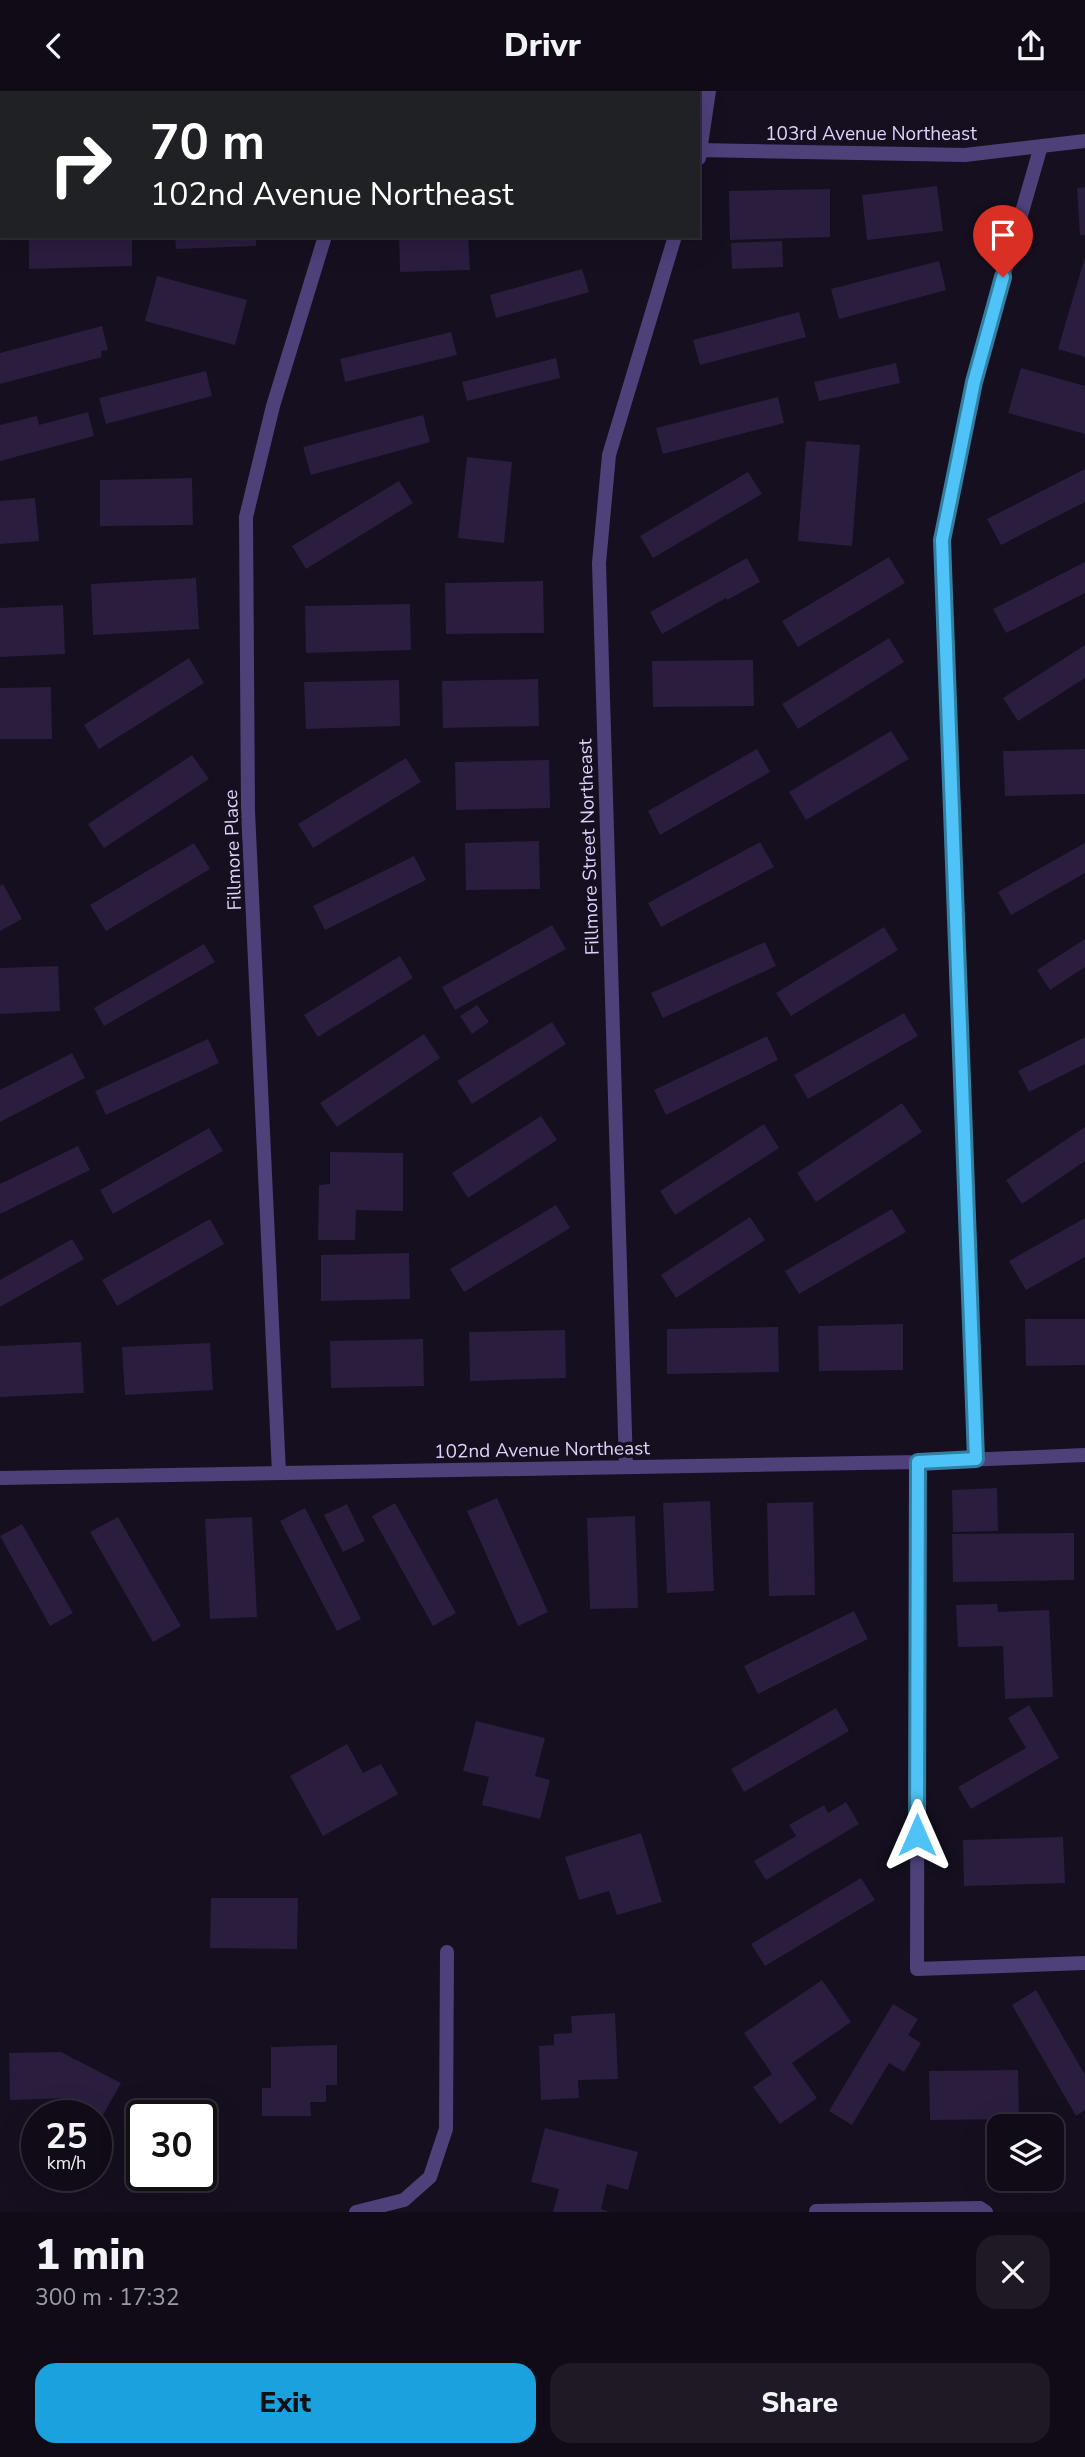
<!DOCTYPE html>
<meta charset="utf-8">
<style>
:root{--surface:#100b17;--page:#1e1924;--text:#f1f3f6;--muted:#9c9ba1;--line:#302b36;--accent:#1aa1de}
body{margin:0;font-family:"Nunito Sans",sans-serif;background:var(--page);color:var(--text);height:100vh;display:flex;flex-direction:column;font-size:26px;white-space:nowrap}
*{box-sizing:border-box;margin:0}
p{font-size:23px;color:var(--muted)}
.icon{flex:none;width:38px;height:38px;fill:none;stroke:currentColor;stroke-width:2;stroke-linecap:round;stroke-linejoin:round}
.map{position:relative;height:2121px;overflow:hidden}
.details{display:flex;flex-direction:column;background:var(--surface);flex:1}
.details>*{flex:none}
.top-card{position:absolute;left:0px;top:0px;width:700px;height:147px;box-shadow:0 7px 28px #0002,0 0 0 2px var(--line);background:#202124;color:#fff;overflow:hidden}
.controls{position:absolute;left:987px;top:2023px;display:grid;gap:14px}
.controls a{display:grid;place-items:center;width:77px;height:77px;border-radius:14px;background:var(--surface);box-shadow:0 7px 28px #0002,0 0 0 2px var(--line);font-size:35px}
.speed{position:absolute;left:21px;top:2009px;display:flex;gap:14px;font-size:35px;font-weight:700;text-align:center}
.speed>*{display:grid;place-content:center;width:91px;height:91px;border-radius:50%;background:var(--surface);box-shadow:0 7px 28px #0002,0 0 0 2px var(--line);line-height:1}
.speed small{font-size:18px;font-weight:400}
.speed .limit{border:4px solid #111;border-radius:10px;background:#fff;color:#111}
.pin{position:absolute;display:grid;place-items:center;width:60px;height:60px;color:#fff;margin:-72px -30px;border-radius:50% 50% 50% 0;rotate:-45deg;box-shadow:0 0 7px #0007}
.pin .icon{rotate:45deg}
.me{position:absolute;width:77px;margin:-38px;rotate:0deg;stroke-linejoin:round;filter:drop-shadow(0 0 5px #0008)}
.turn{display:flex;align-items:center;gap:24px;height:147px;padding:0 35px;font-size:32px}
.turn .icon{width:91px;height:91px;stroke-width:2.5}
.turn b{display:block;font-size:49px;line-height:60px}
.round{display:grid;place-items:center;flex:none;width:74px;height:74px;border-radius:21px;background:var(--page)}
.summary{display:flex;align-items:center;justify-content:space-between;height:119px;padding:0 35px}
h1{font-size:42px;font-weight:800;line-height:52px}
.action{display:flex;gap:14px;margin-top:auto;padding:14px 35px}
.action a{flex:1;height:80px;border-radius:21px;background:var(--accent);color:#111;font-size:28px;font-weight:800;line-height:80px;text-align:center}
.action a+a{background:var(--page);color:var(--text)}
header{display:flex;justify-content:space-between;align-items:center;height:91px;padding:0 35px;background:var(--surface);font-size:32px;font-weight:800}
.map>svg:first-child{display:block}
.building{fill:#2b1d3e}
.lines{fill:none;stroke-linecap:round;stroke-linejoin:round}
.lane{stroke:#4e4079;stroke-width:14}
.street{stroke:#4e4079;stroke-width:14}
.route-casing{stroke:#337fa1;stroke-width:18}
.route{stroke:#4fc3f7;stroke-width:12}
.labels{text-anchor:middle;stroke-width:7;stroke-linejoin:round;paint-order:stroke}
.street-label{font-size:19px;fill:#dfd2fa;stroke:#150f1f}
</style>
<header><svg class="icon" aria-label="back" viewBox="0 0 24 24"><path d="M15 5l-7 7 7 7"/></svg>Drivr<svg class="icon" aria-label="share" viewBox="0 0 24 24"><path d="M12 15V3M7 8l5-5 5 5M5 13v7h14v-7"/></svg></header>
<div class="map">
<svg width="1085" height="2121" viewBox="0 0 1085 2121">
<rect width="100%" height="100%" fill="#150f1f"/>
<!-- building -->
<path class="building" d="M937 95 943 140 867 149 862 104Z
M1085 96V144H1080L1077 97Z
M830 98V146L730 149 729 100Z
M29 145H132V175L29 178Z
M175 145H256V155L176 158Z
M399 145H468L470 179 400 181Z
M782 150 783 176 732 178 731 152Z
M1085 166V266L1058 258Z
M939 170 946 199 839 228 831 198Z
M582 178 589 201 496 227 490 204Z
M157 185 247 209 235 254 145 230Z
M799 221 806 246 700 274 693 249Z
M102 235 108 259 101 260 102 266 0 293V262Z
M451 241 457 264 345 291 340 268Z
M556 267 560 287 467 310 462 291Z
M896 272 900 292 819 310 814 291Z
M1021 277 1085 295V343L1008 322Z
M206 280 212 305 106 333 99 307Z
M778 306 784 332 663 363 656 337Z
M88 321 94 345 0 370V334L37 325 39 334Z
M423 324 430 351 311 384 303 356Z
M806 350 860 354 852 455 798 450Z
M467 366 512 371 504 452 458 447Z
M1085 378V411L1001 454 987 428Z
M748 381 762 403 653 467 640 445Z
M192 387 193 434 100 435V389Z
M399 390 413 412 306 478 292 455Z
M35 407 39 450 0 453V410Z
M889 466 905 492 798 556 782 530Z
M747 467 760 491 727 509 726 507 662 543 650 521Z
M1085 471V502L1006 542 993 518Z
M196 487 199 538 93 544 91 493Z
M543 490 544 542 446 543 445 492Z
M410 513 411 559 306 562 305 515Z
M63 514 65 563 0 566V517Z
M889 547 904 571 798 638 782 613Z
M1085 554V587L1018 630 1003 607Z
M189 567 204 592 99 658 84 634Z
M753 569 754 615 653 616 652 570Z
M538 588 539 635 443 637 442 590Z
M399 589 400 635 306 638 304 591Z
M51 596 52 648H0V597Z
M891 640 909 668 806 729 789 701Z
M757 658 770 681 660 744 648 720Z
M1085 658V703L1005 705 1003 660Z
M192 664 209 688 104 757 88 733Z
M406 667 421 691 313 757 298 733Z
M549 669 550 717 456 719 455 671Z
M539 750 540 798 466 799 465 752Z
M760 751 774 776 661 836 648 812Z
M194 752 210 778 106 840 90 814Z
M1085 752V782L1011 824 998 801Z
M414 765 426 789 325 839 313 815Z
M3 793 22 828 0 840V795Z
M552 834 566 858 455 919 442 896Z
M884 836 898 859 791 925 776 902Z
M1085 848V876L1050 899 1037 879Z
M765 851 776 875 663 927 651 902Z
M204 853 215 871 104 935 94 917Z
M400 865 413 887 318 946 304 924Z
M58 875 60 920 0 923V877Z
M477 914 489 931 472 943 460 925Z
M904 922 918 945 808 1008 794 984Z
M552 931 566 953 472 1013 457 990Z
M424 943 440 967 337 1036 320 1012Z
M767 945 778 969 666 1024 654 999Z
M1085 946V973L1029 1001 1018 980Z
M208 948 219 972 106 1024 95 1000Z
M72 962 85 987 0 1031V999Z
M902 1012 922 1041 816 1111 797 1082Z
M541 1025 557 1049 468 1107 452 1082Z
M764 1033 779 1057 675 1124 660 1100Z
M1085 1036V1070L1022 1113 1006 1089Z
M209 1037 223 1060 113 1123 100 1099Z
M78 1055 90 1079 0 1123V1093Z
M330 1061 403 1062V1120L356 1119 355 1149H318L319 1094 330 1093Z
M556 1114 570 1137 464 1201 450 1178Z
M892 1118 906 1141 799 1203 785 1180Z
M750 1126 765 1149 676 1207 661 1184Z
M1085 1127V1166L1026 1199 1009 1170Z
M210 1128 224 1153 117 1215 102 1189Z
M72 1148 84 1168 0 1216V1189Z
M409 1162 410 1208 321 1210V1164Z
M1025 1228H1085V1274L1026 1275Z
M903 1233V1279L819 1280 818 1235Z
M778 1236 779 1281 667 1283V1238Z
M565 1239 566 1287 470 1290 469 1241Z
M423 1248 424 1295 331 1297 330 1250Z
M81 1251 84 1302 0 1306V1255Z
M210 1252 213 1299 125 1304 122 1256Z
M997 1397 998 1440 953 1441 952 1399Z
M497 1407 548 1521 518 1535 467 1420Z
M710 1410 714 1500 667 1502 663 1412Z
M813 1411 815 1504 769 1505 767 1412Z
M395 1412 456 1522 433 1535 372 1425Z
M347 1413 365 1450 343 1461 324 1424Z
M305 1417 361 1528 337 1540 280 1430Z
M635 1425 638 1517 590 1518 587 1427Z
M118 1426 181 1535 153 1551 90 1441Z
M252 1426 257 1526 210 1528 205 1428Z
M22 1433 73 1522 50 1535 0 1445Z
M1074 1442V1489L953 1491 952 1443Z
M997 1513 998 1521 1049 1519 1053 1606 1005 1608 1003 1555 958 1556 956 1514Z
M854 1520 868 1548 758 1603 744 1575Z
M1029 1614 1059 1667 971 1718 958 1696 1026 1657 1008 1627Z
M836 1617 849 1640 744 1701 731 1678Z
M476 1630 545 1647 535 1685 550 1689 540 1728 482 1714 489 1686 463 1680Z
M347 1653 363 1682 381 1673 398 1703 323 1745 290 1685Z
M846 1711 859 1733 766 1789 754 1770 796 1745 789 1734 824 1714 828 1722Z
M641 1742 662 1811 617 1824 609 1800 579 1809 565 1766Z
M1063 1746 1065 1792 964 1795 963 1749Z
M861 1787 875 1809 765 1875 751 1853Z
M211 1807H298L297 1858 210 1857Z
M822 1889 851 1931 792 1972 817 2007 780 2033 753 1996 772 1983 744 1942Z
M1036 1899 1085 1984V2019L1076 2025 1012 1914Z
M893 1913 918 1928 908 1944 921 1952 904 1981 889 1972 852 2034 829 2020Z
M615 1922 618 1988 578 1989 579 2007 541 2009 539 1955 554 1954V1943L572 1942 571 1925Z
M337 1954V1994H326V2011H310L311 2025H262V1997H271V1956Z
M61 1961 121 1992 103 2024 70 2007 10 2009 9 1962Z
M1018 1979 1019 2028 930 2029 929 1980Z
M545 2037 638 2061 628 2099 607 2093 601 2118 609 2121H553L559 2098 531 2091Z"/>
<g class="lines">
<!-- lane -->
<path class="lane" d="M816 2120 980 2117 986 2121"/>
<!-- street -->
<path class="street" d="M358 2 359 0
M698 59 965 64 1085 50
M0 65H2
M699 67 709 0
M976 1368 942 449 973 291 1041 55
M918 1371 917 1878 1085 1872
M626 1376 599 472 609 364 675 145
M279 1382 248 720 246 426 273 315 325 145
M0 1387 918 1371 1085 1364
M356 2121 404 2109 430 2086 446 2038 447 1861"/>
</g>
<g class="lines">
<defs>
<path id="route" d="M917 1744 918 1371 976 1368 942 449 974 291 1003 186"/>
</defs>
<!-- route casing -->
<use href="#route" class="route-casing"/>
<!-- route -->
<use href="#route" class="route"/>
</g>
<g class="labels">
<!-- street labels -->
<g class="street-label">
<text x="871" y="49">103rd Avenue Northeast</text>
<text transform="translate(588 756) rotate(-92)" y="7">Fillmore Street Northeast</text>
<text transform="translate(232 759) rotate(-92)" y="7">Fillmore Place</text>
<text transform="translate(542 1358) rotate(-1)" y="7">102nd Avenue Northeast</text>
</g>
</g>
</svg>
<div class="controls">
<a><svg class="icon" aria-label="layers" viewBox="0 0 24 24"><path d="M12 4l9 5-9 5-9-5zM3 14l9 5 9-5"/></svg></a>
</div>
<div class="speed"><div>25<small>km/h</small></div><div class="limit">30</div></div>
<div class="pin" style="left:1003px;top:186px;background:#d93025"><svg class="icon" aria-label="arrive" viewBox="0 0 24 24"><path d="M6 21V4h12l-3 4 3 4H6"/></svg></div>
<svg class="me" style="left:917px;top:1744px" viewBox="-20 -20 40 40"><path d="M0-17L14 15 0 8-14 15z" fill="#4fc3f7" stroke="#fff" stroke-width="4"/></svg>
<div class="top-card">
<div class="turn"><svg class="icon" aria-label="right" viewBox="0 0 24 24"><path d="M7 20v-9h11M14 6l5 5-5 5"/></svg><div><b>70 m</b>102nd Avenue Northeast</div></div>
</div>
</div>
<section class="details">
<div class="summary"><div><h1>1 min</h1><p>300 m · 17:32</p></div><a class="round"><svg class="icon" aria-label="close" viewBox="0 0 24 24"><path d="M6 6l12 12M18 6L6 18"/></svg></a></div>
<div class="action"><a>Exit</a><a>Share</a></div>
</section>
